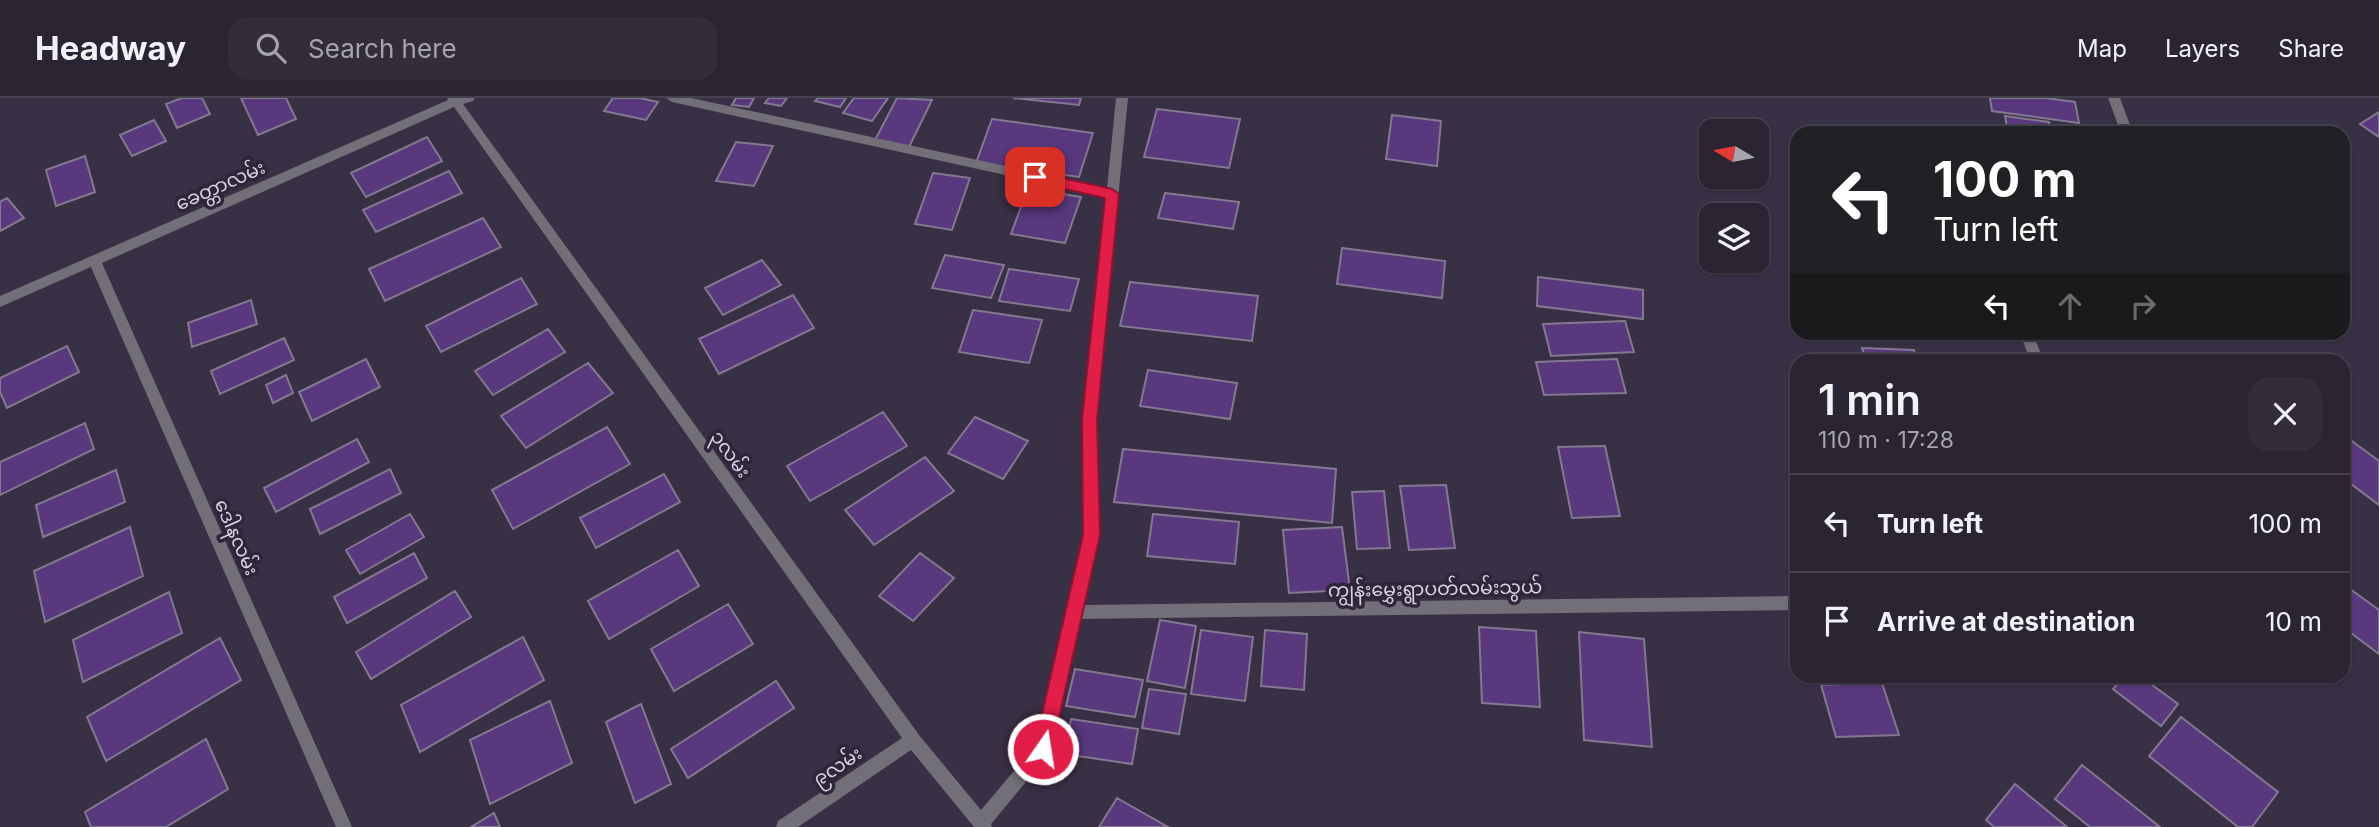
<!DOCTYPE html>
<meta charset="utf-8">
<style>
:root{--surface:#2a2433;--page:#322c3b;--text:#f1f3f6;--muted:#a5a4ac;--line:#46414e}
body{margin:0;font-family:Inter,"Noto Sans Myanmar",sans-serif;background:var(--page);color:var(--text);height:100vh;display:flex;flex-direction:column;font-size:26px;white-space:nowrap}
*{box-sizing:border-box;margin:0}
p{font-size:23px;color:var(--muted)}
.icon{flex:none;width:38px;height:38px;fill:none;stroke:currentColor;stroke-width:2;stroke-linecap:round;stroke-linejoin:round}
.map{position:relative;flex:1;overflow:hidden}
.panel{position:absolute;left:1790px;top:256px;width:560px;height:329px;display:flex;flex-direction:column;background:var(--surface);border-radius:21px;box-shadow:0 2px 5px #0004,0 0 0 2px var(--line)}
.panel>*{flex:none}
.guide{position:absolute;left:1790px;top:28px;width:560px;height:214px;border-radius:21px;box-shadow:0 2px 5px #0004,0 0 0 2px var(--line);background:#202124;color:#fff;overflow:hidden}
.needle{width:46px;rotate:280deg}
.fabs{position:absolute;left:1699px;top:21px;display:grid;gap:14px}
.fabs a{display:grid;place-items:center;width:70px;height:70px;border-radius:14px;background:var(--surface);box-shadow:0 2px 5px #0004,0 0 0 2px var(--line);font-size:35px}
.pin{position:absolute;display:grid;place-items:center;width:60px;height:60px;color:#fff;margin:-30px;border-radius:14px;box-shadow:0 4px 10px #0006}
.me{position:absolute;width:77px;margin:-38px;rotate:13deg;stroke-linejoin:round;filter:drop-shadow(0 0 5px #0008)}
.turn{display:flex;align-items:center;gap:24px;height:147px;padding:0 28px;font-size:32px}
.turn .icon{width:91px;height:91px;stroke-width:2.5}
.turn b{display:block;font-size:49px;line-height:60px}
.lanes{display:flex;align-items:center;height:66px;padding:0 28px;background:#0003;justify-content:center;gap:35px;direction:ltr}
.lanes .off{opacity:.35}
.round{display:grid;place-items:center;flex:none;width:74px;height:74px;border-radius:21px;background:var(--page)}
.head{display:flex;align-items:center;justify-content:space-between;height:119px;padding:0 28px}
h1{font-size:42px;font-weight:600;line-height:52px}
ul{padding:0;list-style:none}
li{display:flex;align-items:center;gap:21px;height:98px;padding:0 28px;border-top:2px solid var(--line)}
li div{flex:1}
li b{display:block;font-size:26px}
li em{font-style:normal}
header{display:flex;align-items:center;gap:42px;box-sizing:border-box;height:98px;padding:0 35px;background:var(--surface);border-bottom:2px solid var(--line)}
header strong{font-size:33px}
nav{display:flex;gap:38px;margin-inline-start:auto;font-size:24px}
.search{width:490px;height:63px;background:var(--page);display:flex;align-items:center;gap:18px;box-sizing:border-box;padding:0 24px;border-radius:21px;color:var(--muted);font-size:26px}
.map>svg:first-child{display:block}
.building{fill:#59387e;stroke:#827990;stroke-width:2}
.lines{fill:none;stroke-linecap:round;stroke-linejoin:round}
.street{fill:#736f79;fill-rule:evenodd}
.route{fill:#e11d48;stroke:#92132f;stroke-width:2}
.labels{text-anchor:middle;stroke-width:7;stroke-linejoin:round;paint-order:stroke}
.street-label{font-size:19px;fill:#d9d4e1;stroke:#2e263a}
</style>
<header>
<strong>Headway</strong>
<div class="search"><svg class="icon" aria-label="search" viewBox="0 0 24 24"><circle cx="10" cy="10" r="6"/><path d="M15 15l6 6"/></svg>Search here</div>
<nav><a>Map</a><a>Layers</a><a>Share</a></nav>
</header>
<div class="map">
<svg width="2379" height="729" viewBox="0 0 2379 729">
<rect width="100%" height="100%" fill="#383044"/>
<!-- building -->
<path class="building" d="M182 0H202L210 16 177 30 166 6Z
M241 0H286L296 21 258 37Z
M613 0H639L658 4 646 22 604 13Z
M736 0H754L749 9 732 7Z
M769 0H787L781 8 765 5Z
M818 0H846L840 9 815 3Z
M854 0H888L872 23 843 15Z
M897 0 932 2 909 49 875 42Z
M1013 0H1081L1079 7Z
M1990 0H2046L2075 4 2079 25 1992 13Z
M1157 11 1240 21 1229 70 1144 59Z
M2379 14V39L2360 26Z
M1392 17 1441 23 1437 68 1386 61Z
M2005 18 2049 24 2051 35H2008Z
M992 21 1093 35 1079 79 976 65Z
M154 22 166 43 132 58 120 37Z
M427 39 442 63 366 99 351 75Z
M736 44 773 48 754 88 716 83Z
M85 58 95 94 56 108 46 72Z
M449 73 462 95 376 134 363 112Z
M933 75 970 80 952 132 915 126Z
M1028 90 1081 99 1065 145 1011 136Z
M1165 95 1239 104 1233 131 1158 120Z
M7 100 24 120 0 133V104Z
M483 120 501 149 385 203 369 171Z
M1342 150 1445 163 1442 200 1337 186Z
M945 157 1004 167 991 200 932 190Z
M762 162 781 187 723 217 705 190Z
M1009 171 1079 181 1070 213 999 203Z
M1538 179 1643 192V221L1537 208Z
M521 180 537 206 441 254 426 228Z
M1130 184 1258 198 1252 243 1120 228Z
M793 197 814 230 719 276 699 241Z
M251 202 257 226 192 249 188 225Z
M973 212 1042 222 1029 265 959 254Z
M1625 223 1634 254 1551 258 1543 226Z
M548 231 565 254 493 297 475 273Z
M284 240 294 262 220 296 211 273Z
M67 248 79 274 7 310 0 294V280Z
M1862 250 1914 252 1917 262H1866Z
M366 261 380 289 312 323 299 294Z
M1617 261 1626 295 1544 297 1536 264Z
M588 265 613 295 526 350 501 318Z
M1148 272 1237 285 1230 321 1140 308Z
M286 277 293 295 273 305 266 287Z
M883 314 907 348 810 403 787 368Z
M975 319 1028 343 1003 381 948 355Z
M85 325 94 351 0 397V364Z
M607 329 630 366 513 431 492 392Z
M357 341 369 364 276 414 264 390Z
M2349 341 2379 363V407L2343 380V346Z
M1605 348 1620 418 1572 420 1558 349Z
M1123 351 1336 371 1332 425 1114 404Z
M925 359 954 393 874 447 845 412Z
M390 371 401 395 320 436 310 411Z
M116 372 125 404 43 439 36 407Z
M664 376 680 404 596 450 580 420Z
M1446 387 1455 450 1409 452 1400 388Z
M1384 393 1390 450 1357 451 1352 394Z
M410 416 424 439 360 476 346 452Z
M1153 416 1239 424 1235 466 1147 458Z
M130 429 143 478 45 524 34 473Z
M1342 429 1350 492 1289 495 1283 432Z
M678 452 699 488 609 541 588 503Z
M414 455 427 480 347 525 334 499Z
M920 455 954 480 913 523 879 498Z
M2343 486 2379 512V556L2343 529Z
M455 493 471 519 371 581 356 554Z
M169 494 182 535 83 584 73 542Z
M728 506 753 546 674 593 651 551Z
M1160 522 1196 528 1185 590 1147 583Z
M1479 529 1536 533 1540 609 1482 605Z
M1201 532 1253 539 1245 603 1191 596Z
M1265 532 1307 536 1304 592 1261 588Z
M1579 534 1644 541 1652 649 1584 642Z
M523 539 544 582 420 654 401 607Z
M220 540 241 582 106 663 87 619Z
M1075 571 1143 582 1135 619 1066 608Z
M2124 578H2140L2178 606 2161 628 2113 591Z
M776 583 794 610 688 680 671 651Z
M1882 585 1899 637 1836 639 1821 587Z
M1149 591 1186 596 1179 636 1142 630Z
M550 603 572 665 490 706 470 642Z
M641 606 671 686 635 705 606 624Z
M2181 619 2278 694 2252 729H2238L2149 658Z
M1071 621 1138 631 1132 666 1064 656Z
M206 641 228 691 166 729H91L85 714Z
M2082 667 2160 729H2090L2055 701Z
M2015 686 2067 729H1994L1986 722Z
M1117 700 1168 729H1099Z
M494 715 500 729H471Z"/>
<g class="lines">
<!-- street -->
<path class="street" d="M447 0H475L473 3 463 6 919 637 981 712 1036 647 1085 437 1082 322 1106 99 672 4 666 0H691L1107 90 1116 0H1128L1096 322 1099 437 1083 507 1797 498V512L1080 521 1049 656 991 726 992 729H974L911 652 798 729H776L778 723 902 640 454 9 102 165 352 729H336L91 169 0 209V198L448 2Z
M2108 0H2120L2133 35H2121Z
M2023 234H2186V238L2179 243H2036L2043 262H2030L2021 238Z"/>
</g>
<!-- route -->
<path class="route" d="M1035 74 1112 91 1119 96 1097 322 1100 437 1052 651 1050 657 1043 660 1037 657 1034 651 1083 437 1082 322 1105 100 1030 83 1028 79Z"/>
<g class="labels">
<!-- street labels -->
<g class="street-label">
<text transform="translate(220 87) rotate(-24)" y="7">ခေတ္တာလမ်း</text>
<text transform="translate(731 356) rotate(54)" y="7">၃လမ်း</text>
<text transform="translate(237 439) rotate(66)" y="7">ဒေါနလမ်း</text>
<text transform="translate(1435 490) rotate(-1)" y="7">ကျွန်းမွှေးရွာပတ်လမ်းသွယ်</text>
<text transform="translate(837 668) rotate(-34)" y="7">၉လမ်း</text>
</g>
</g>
</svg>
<div class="fabs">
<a><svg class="needle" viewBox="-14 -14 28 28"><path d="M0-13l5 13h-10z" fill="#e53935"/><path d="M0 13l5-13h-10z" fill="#a5a4ac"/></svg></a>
<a><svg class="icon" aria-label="layers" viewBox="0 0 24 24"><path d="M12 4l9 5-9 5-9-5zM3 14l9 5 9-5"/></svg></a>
</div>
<div class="pin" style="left:1035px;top:79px;background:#d93025"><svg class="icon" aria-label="arrive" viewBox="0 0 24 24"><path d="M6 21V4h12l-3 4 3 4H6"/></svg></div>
<svg class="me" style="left:1043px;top:651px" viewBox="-20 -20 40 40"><circle r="17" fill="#e11d48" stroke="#fff" stroke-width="3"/><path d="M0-11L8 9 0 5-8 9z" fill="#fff"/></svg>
<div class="guide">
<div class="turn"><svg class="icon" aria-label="left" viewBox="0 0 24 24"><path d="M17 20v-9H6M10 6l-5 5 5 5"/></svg><div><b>100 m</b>Turn left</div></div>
<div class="lanes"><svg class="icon" aria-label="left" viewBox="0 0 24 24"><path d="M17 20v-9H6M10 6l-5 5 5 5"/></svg><svg class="icon off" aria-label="ahead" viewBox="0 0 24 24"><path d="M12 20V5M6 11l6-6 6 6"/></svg><svg class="icon off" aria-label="right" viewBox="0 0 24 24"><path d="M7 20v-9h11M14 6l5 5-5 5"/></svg></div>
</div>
<section class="panel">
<div class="head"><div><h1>1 min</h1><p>110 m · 17:28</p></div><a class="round"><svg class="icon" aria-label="close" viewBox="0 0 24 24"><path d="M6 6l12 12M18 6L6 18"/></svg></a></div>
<ul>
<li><svg class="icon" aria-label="left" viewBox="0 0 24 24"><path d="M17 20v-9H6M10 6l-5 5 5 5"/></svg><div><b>Turn left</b></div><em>100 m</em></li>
<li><svg class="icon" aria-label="arrive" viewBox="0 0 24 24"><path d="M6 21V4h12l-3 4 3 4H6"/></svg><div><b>Arrive at destination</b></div><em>10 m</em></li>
</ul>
</section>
</div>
